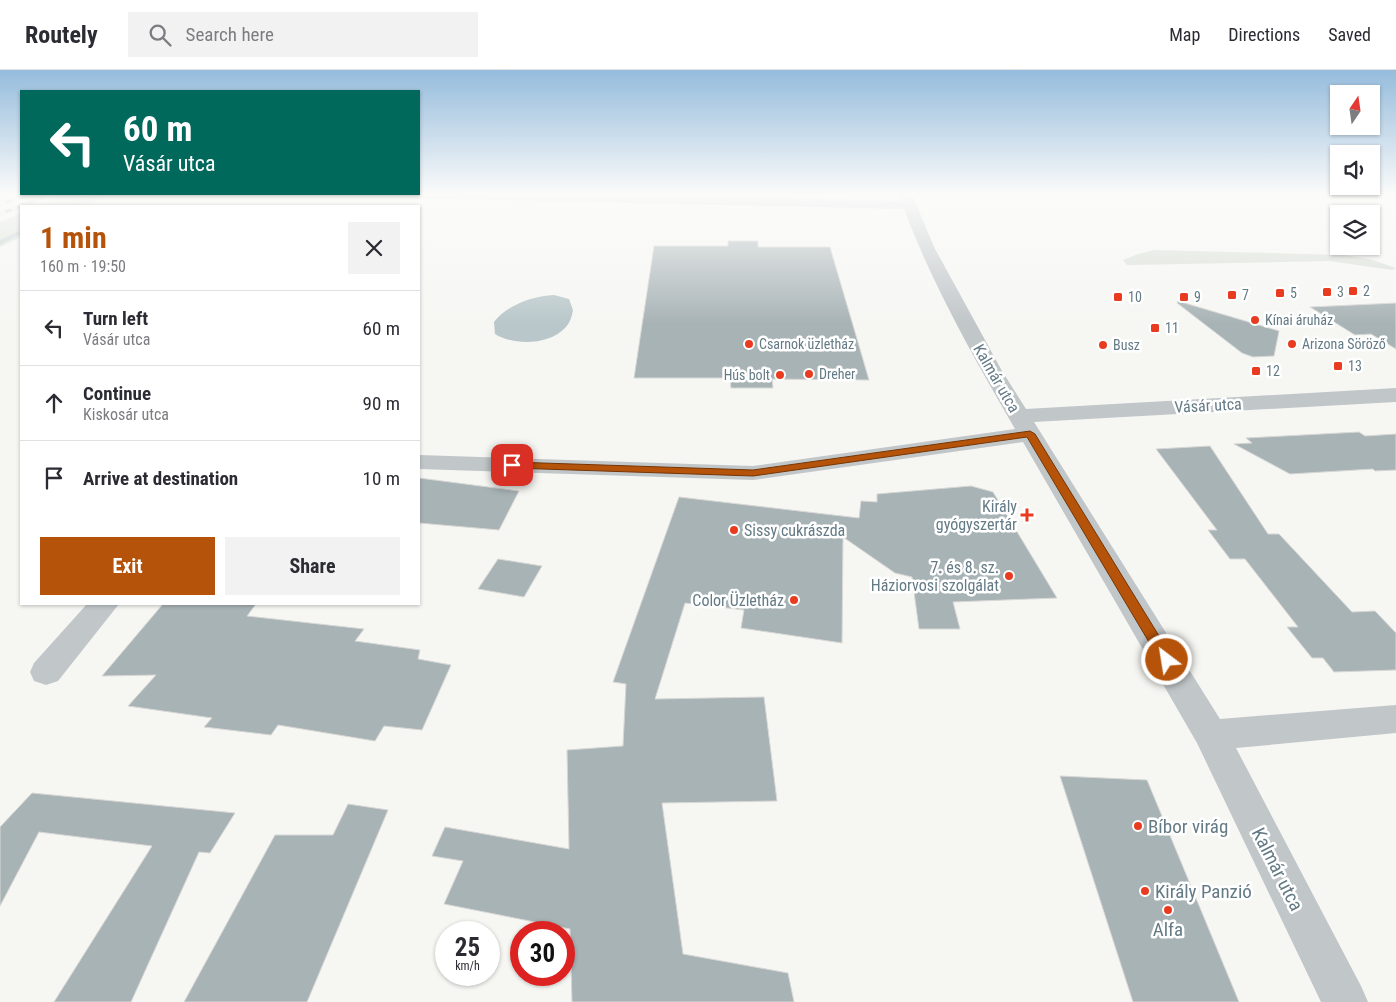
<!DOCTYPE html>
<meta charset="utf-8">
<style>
:root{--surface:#fff;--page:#f2f2f3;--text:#2b2b33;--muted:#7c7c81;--line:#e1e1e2;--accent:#b45309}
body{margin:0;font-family:"Roboto Condensed",sans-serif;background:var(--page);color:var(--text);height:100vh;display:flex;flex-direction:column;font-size:19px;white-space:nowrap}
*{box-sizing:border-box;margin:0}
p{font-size:16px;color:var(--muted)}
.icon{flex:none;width:28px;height:28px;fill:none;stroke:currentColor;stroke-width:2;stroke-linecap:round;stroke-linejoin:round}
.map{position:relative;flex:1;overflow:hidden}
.drawer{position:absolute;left:20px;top:135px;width:400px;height:400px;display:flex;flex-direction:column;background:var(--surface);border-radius:0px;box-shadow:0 1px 4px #0004}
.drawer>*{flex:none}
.banner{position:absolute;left:20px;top:20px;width:400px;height:105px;border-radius:0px;box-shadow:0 1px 4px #0004;background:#00695c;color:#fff;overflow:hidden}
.needle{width:32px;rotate:13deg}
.fabs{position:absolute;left:1330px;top:15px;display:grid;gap:10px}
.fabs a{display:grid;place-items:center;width:50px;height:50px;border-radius:0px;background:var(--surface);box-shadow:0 1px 4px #0004;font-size:25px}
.speed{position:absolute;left:435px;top:851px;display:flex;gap:10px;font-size:25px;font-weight:700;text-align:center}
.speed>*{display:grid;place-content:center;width:65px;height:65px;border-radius:50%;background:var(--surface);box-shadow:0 1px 4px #0004;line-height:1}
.speed small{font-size:12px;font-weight:400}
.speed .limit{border:8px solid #d22;background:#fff;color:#111}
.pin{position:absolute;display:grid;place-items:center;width:42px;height:42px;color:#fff;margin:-21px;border-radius:10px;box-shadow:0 2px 8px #0006}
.me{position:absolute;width:55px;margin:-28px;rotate:329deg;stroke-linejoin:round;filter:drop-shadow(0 0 4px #0008)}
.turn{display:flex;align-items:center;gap:18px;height:105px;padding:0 20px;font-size:22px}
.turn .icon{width:65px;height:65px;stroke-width:2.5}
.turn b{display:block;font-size:35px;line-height:42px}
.round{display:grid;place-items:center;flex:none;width:52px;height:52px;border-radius:0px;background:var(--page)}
.summary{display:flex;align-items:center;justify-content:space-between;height:85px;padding:0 20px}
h1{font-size:30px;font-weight:700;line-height:38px;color:var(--accent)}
.primary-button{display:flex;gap:10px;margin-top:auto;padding:10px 20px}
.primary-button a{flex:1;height:58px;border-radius:0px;background:var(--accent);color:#fff;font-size:20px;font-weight:700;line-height:58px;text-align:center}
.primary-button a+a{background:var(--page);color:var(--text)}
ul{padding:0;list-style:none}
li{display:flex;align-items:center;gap:15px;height:75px;padding:0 20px;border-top:1px solid var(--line)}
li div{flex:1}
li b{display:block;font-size:19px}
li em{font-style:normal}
header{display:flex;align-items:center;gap:30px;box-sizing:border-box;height:70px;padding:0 25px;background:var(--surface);border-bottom:1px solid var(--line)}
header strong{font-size:24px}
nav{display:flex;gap:28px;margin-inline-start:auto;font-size:18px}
.search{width:350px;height:45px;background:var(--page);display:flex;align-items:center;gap:12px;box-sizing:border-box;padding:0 18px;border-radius:0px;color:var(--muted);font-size:19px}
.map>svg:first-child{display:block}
.green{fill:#d8ded4}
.water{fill:#b9c7ca}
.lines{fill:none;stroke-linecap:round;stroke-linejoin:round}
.stream{fill:#b9c7ca;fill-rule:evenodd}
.building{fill:#a8b3b6;stroke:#d8d7d5}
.minor{fill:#c1c6c9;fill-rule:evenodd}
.rail-casing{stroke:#a1aaae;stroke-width:3}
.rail{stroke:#fff;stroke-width:2;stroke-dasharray:6;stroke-linecap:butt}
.route{fill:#b45309;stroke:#753606}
.poi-dot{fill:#e93b1f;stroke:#fff;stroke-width:2}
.labels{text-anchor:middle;stroke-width:5;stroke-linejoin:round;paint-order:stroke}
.far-poi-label{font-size:14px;fill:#647a85;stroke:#fff;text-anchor:start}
.street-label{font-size:16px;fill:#647a85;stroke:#fff}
.poi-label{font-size:16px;fill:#647a85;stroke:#fff;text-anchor:end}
.near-poi-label{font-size:19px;fill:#647a85;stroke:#fff;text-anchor:start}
.near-street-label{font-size:19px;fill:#647a85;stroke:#fff}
</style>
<header>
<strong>Routely</strong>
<div class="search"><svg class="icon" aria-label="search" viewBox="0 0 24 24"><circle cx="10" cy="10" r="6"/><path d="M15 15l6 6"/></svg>Search here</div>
<nav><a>Map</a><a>Directions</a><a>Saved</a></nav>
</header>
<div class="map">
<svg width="1396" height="932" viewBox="0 0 1396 932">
<rect width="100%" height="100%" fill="#f6f6f3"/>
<!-- green -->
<path class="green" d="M68 124H114L87 136H38Z
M21 143V167L0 177V152Z
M1154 180 1343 185 1370 189 1396 198 1392 200 1329 191 1132 195H1127L1123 190 1138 184Z"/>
<!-- water -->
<path class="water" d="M554 225 569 229 573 240C572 246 570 253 565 258 549 275 514 276 495 264L494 252C507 235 533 226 554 225Z"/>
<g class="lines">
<!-- stream -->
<path class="stream" d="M96 124H103L79 136H72Z
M21 160V164L0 175V170Z"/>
</g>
<!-- building -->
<path class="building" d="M728 171H758V177H830L869 310 772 309 773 318H731L730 308H634L654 176H728Z
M1178 231 1279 261 1274 286 1253 287 1242 283 1177 233Z
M1396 233V279L1371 264 1355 265 1310 237Z
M1359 362 1365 366 1396 364V400L1375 401 1373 399 1290 404 1234 374 1252 373 1246 368Z
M1210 376 1268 464H1279L1352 542 1375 541 1396 563V600L1334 602 1323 588H1312L1287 557H1298L1245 489H1230L1208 460H1217L1156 379Z
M419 408 519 421 499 460 419 453Z
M971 416 993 422 1057 528 953 532 960 559H919L912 507 895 503 843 467 842 573 741 558 744 540 685 533 655 629 764 627 777 731 662 733 683 884 788 903 794 932H572L570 859 444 834 463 791 432 786 445 757 569 779 567 680 623 676 626 614 613 612 679 427 859 448 861 431 877 432V424Z
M498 489 542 496 524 527 478 519Z
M163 534H256L247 546 364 559 355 571 420 580 418 589 451 595 422 660 384 656 375 671 278 655 271 665 204 657 212 648 128 636 156 605 102 606Z
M1060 706 1147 710 1239 932H1133Z
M32 723 235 743 210 783 199 782 131 932H54L152 776 39 762 0 836V757Z
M348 734 388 740 307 932H184L275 765H333Z"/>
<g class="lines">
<!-- minor -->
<path class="minor" d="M402 124H597L901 131 898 124H912L934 177 1002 301 1026 339 1396 318V332L1034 352 1220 649 1396 635V663L1236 678 1361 916 1368 932H1321L1197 673 1023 372 753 410 419 399V385L753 396 1015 359C974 288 933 216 904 139L409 128Z
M87 534H119L58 611 46 615 34 611 30 602 34 593Z"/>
<defs>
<path id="rail" d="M0 126 6 124
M0 134 31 124
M0 144 51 124"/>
</defs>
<!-- rail casing -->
<use href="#rail" class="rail-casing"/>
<!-- rail -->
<use href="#rail" class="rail"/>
</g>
<!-- sky -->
<linearGradient id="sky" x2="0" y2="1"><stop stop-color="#95bcdc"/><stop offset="0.49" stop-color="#fbfbfa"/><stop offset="1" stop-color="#fbfbfa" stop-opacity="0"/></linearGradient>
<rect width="1396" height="254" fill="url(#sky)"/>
<!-- route -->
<path class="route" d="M1030 361 1035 364 1172 587 1174 590 1172 594H1162L1027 367 753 406 512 398 507 395 512 392 753 400Z"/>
<!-- markers -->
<g class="poi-dot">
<rect x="1348" y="216" width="10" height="10" rx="2.5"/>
<rect x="1322" y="217" width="10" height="10" rx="2.5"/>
<rect x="1275" y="218" width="10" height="10" rx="2.5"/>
<rect x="1227" y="220" width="10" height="10" rx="2.5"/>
<rect x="1113" y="222" width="10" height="10" rx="2.5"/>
<rect x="1179" y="222" width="10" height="10" rx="2.5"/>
<circle cx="1255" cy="250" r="5"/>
<rect x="1150" y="253" width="10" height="10" rx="2.5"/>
<circle cx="749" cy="274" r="5"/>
<circle cx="1292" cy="274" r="5"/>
<circle cx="1103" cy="275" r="5"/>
<rect x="1333" y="291" width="10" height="10" rx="2.5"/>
<rect x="1251" y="296" width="10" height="10" rx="2.5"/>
<circle cx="809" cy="304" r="5"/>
<circle cx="780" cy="305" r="5"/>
<path d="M1024.5 437.5h5v5h5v5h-5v5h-5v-5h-5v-5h5z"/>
<circle cx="734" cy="460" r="5"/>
<circle cx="1009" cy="506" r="5"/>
<circle cx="794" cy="530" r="5"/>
<circle cx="1138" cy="756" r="5"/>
<circle cx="1145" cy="821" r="5"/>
<circle cx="1168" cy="840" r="5"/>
</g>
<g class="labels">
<!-- far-poi labels -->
<g class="far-poi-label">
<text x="1363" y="226">2</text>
<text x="1337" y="227">3</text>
<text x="1290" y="228">5</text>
<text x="1242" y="230">7</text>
<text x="1128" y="232">10</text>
<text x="1194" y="232">9</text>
<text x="1265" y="255">Kínai áruház</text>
<text x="1165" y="263">11</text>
<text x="759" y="279">Csarnok üzletház</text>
<text x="1302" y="279">Arizona Söröző</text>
<text x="1113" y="280">Busz</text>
<text x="1348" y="301">13</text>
<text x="1266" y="306">12</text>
<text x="819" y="309">Dreher</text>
<text x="770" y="310" text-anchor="end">Hús bolt</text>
</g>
<!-- street labels -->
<g class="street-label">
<text transform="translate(997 308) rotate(60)" y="6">Kalmár utca</text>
<text transform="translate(1208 335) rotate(-3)" y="6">Vásár utca</text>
</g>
<!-- poi labels -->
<g class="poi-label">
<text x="1017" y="442">Király<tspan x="1017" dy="18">gyógyszertár</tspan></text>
<text x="744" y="466" text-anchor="start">Sissy cukrászda</text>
<text x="999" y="503">7. és 8. sz.<tspan x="999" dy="18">Háziorvosi szolgálat</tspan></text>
<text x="784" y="536">Color Üzletház</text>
</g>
<!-- near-poi labels -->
<g class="near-poi-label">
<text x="1148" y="763">Bíbor virág</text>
<text x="1155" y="828">Király Panzió</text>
<text x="1168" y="866" text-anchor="middle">Alfa</text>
</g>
<!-- near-street labels -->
<g class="near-street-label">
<text transform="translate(1278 799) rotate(63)" y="7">Kalmár utca</text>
</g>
</g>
</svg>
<div class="fabs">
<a><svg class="needle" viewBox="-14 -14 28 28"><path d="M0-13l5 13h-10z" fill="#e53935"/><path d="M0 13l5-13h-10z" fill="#7c7c81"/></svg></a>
<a><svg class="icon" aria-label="sound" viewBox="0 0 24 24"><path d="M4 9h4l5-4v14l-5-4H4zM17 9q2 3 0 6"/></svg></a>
<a><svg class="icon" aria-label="layers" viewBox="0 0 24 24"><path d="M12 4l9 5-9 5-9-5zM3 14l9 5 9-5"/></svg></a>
</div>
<div class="speed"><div>25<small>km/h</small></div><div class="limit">30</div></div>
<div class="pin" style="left:512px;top:395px;background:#d93025"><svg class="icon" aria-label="arrive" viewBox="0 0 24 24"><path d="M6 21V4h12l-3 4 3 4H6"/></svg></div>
<svg class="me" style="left:1167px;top:590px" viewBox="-20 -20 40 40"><circle r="17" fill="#b45309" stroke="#fff" stroke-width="3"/><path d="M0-11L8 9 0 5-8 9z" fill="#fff"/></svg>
<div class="banner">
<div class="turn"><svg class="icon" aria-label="left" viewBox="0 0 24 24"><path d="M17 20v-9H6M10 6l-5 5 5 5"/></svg><div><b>60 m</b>Vásár utca</div></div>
</div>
<section class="drawer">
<div class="summary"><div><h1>1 min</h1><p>160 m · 19:50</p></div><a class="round"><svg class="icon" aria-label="close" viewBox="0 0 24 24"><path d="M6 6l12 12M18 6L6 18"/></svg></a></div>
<ul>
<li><svg class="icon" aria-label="left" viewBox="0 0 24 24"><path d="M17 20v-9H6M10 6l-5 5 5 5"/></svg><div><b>Turn left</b><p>Vásár utca</p></div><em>60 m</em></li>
<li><svg class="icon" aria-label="ahead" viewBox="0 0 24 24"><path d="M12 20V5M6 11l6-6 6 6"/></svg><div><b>Continue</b><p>Kiskosár utca</p></div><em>90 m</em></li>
<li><svg class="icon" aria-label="arrive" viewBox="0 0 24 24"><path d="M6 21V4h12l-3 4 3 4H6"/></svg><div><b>Arrive at destination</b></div><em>10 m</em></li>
</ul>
<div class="primary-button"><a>Exit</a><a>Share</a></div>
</section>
</div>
